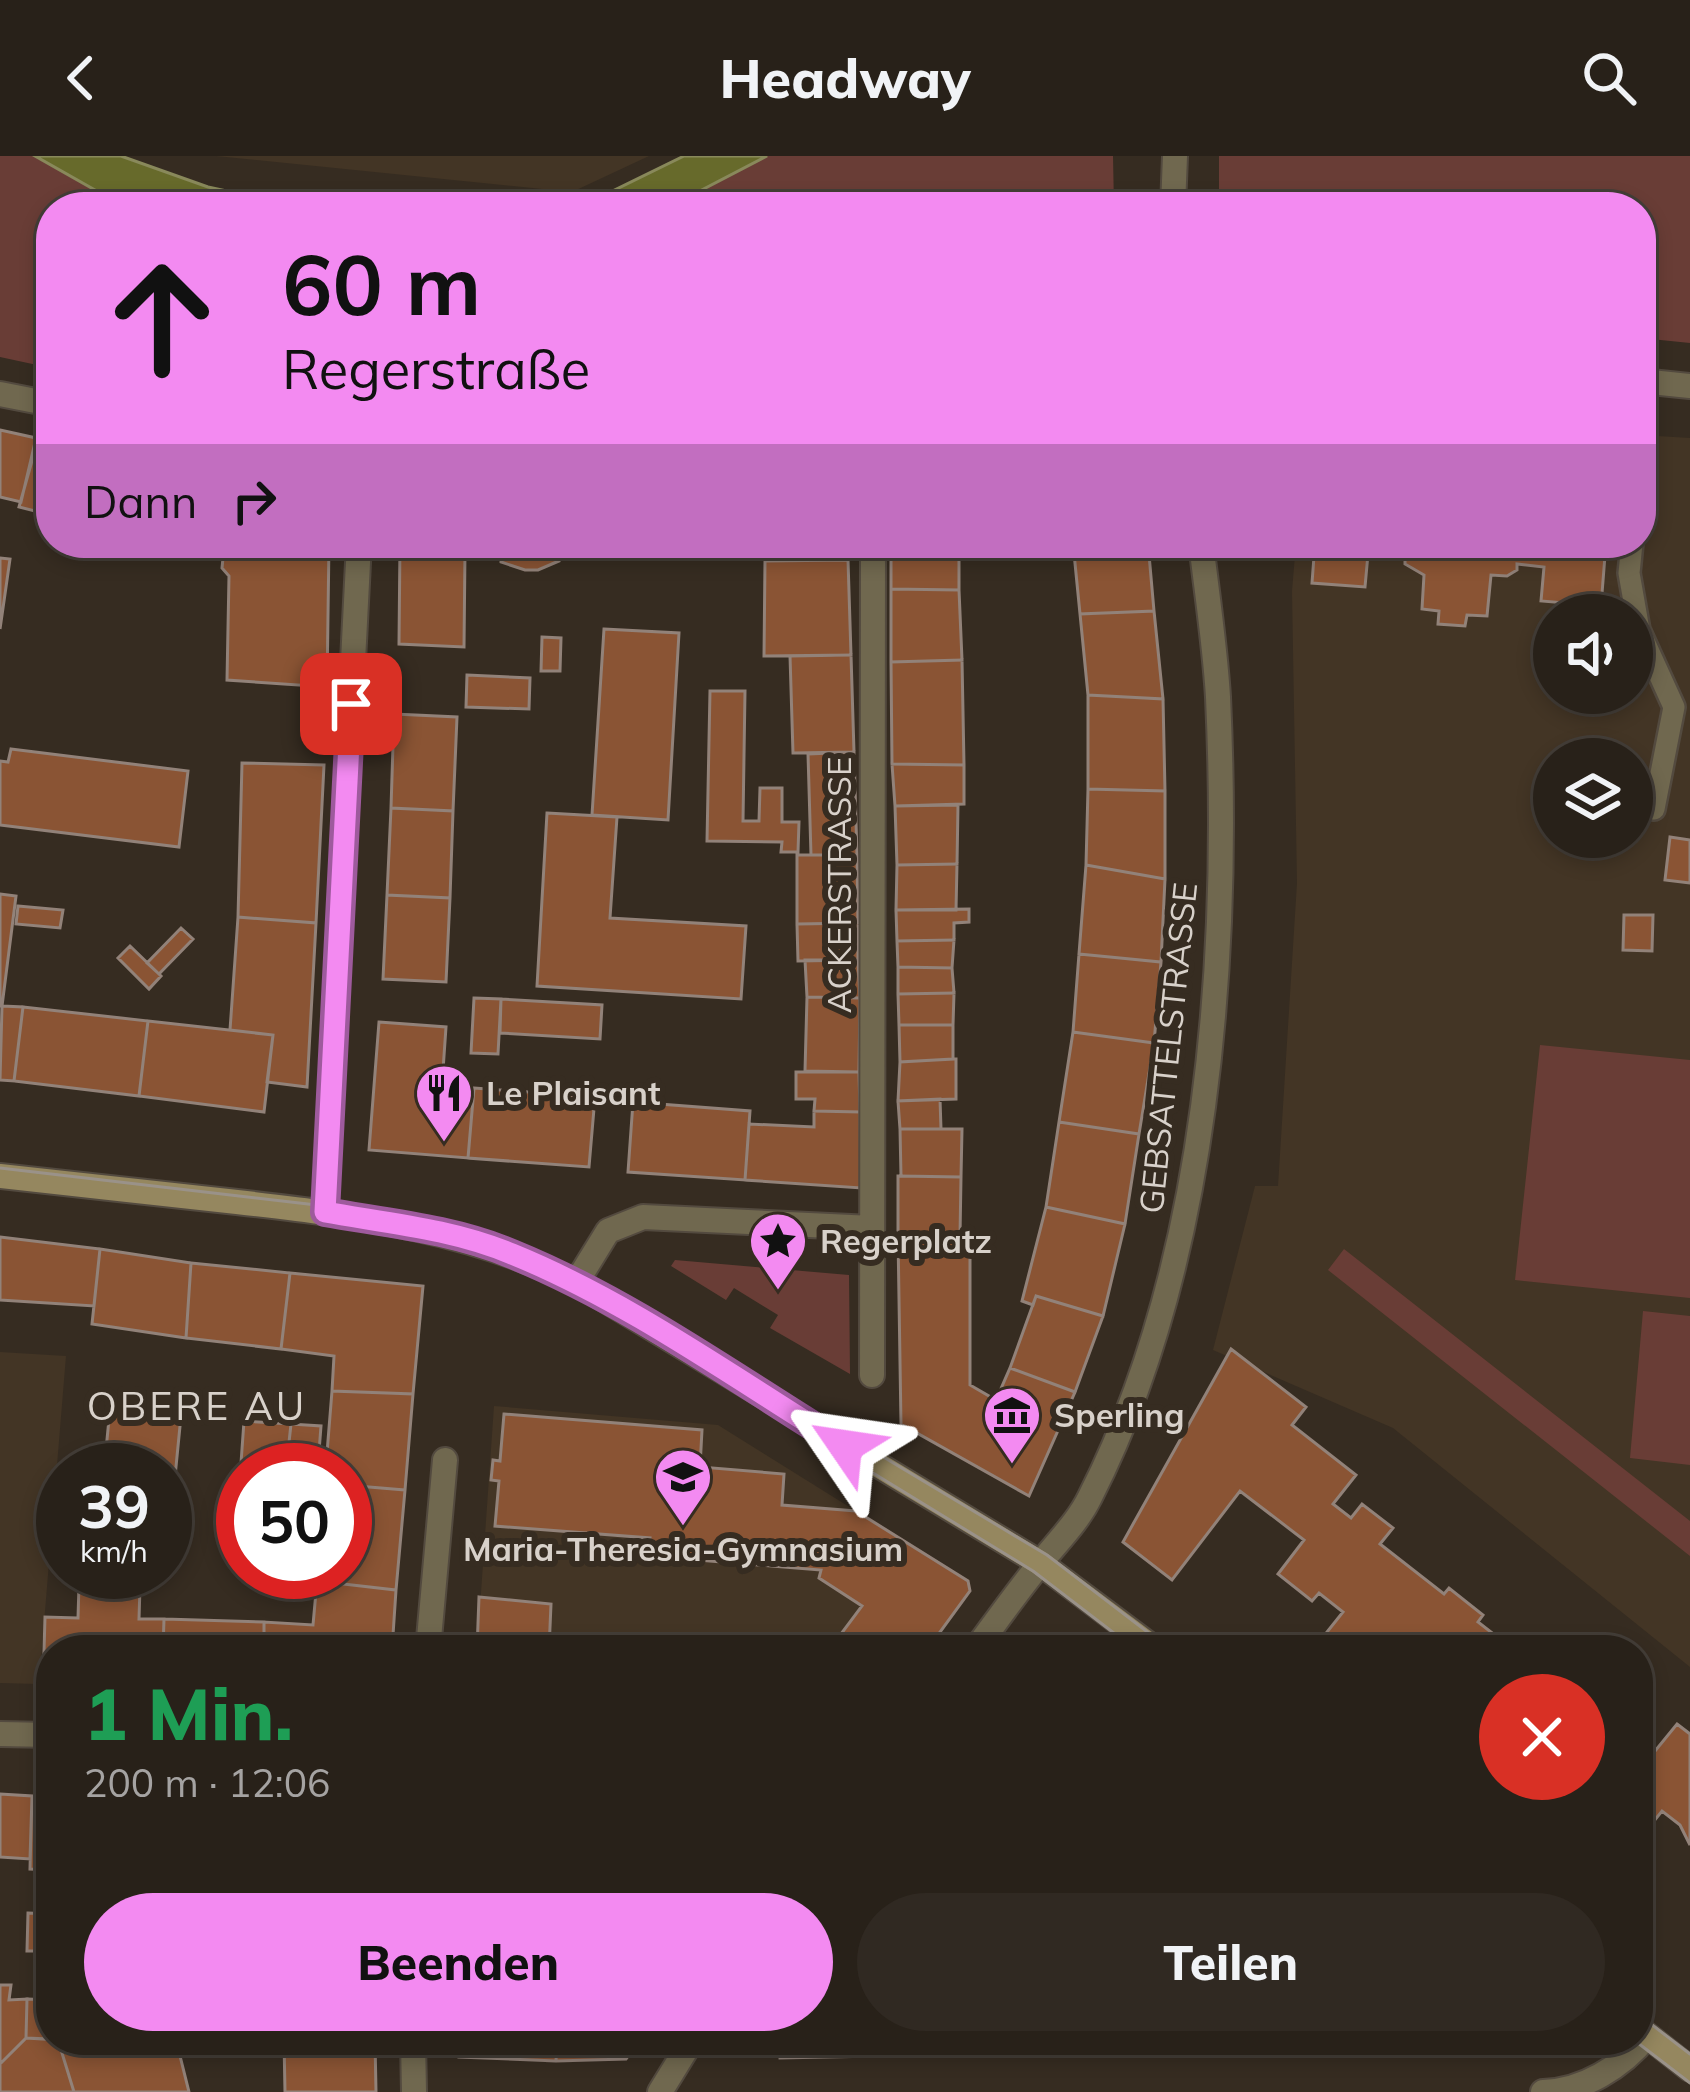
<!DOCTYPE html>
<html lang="de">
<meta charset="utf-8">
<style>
:root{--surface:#282119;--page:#302922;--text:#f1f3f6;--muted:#a5a3a2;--line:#443e38;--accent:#f38af1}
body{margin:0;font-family:Mulish,sans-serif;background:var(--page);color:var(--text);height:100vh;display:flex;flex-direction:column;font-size:45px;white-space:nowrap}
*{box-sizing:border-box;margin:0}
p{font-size:39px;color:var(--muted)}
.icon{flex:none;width:66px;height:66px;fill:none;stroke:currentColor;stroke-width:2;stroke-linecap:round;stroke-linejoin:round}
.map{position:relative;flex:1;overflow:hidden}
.sheet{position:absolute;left:36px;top:1479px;width:1617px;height:420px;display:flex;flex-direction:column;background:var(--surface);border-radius:48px;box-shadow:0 6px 18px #0003,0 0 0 3px var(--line)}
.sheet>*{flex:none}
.guide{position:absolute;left:36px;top:36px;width:1620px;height:366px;border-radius:48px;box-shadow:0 6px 18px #0003,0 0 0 3px var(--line);background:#f38af1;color:#111;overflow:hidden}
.buttons{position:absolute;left:1533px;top:438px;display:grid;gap:24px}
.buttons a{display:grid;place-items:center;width:120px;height:120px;border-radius:50%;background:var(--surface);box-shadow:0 6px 18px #0003,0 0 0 3px var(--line);font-size:60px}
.speed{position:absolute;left:36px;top:1287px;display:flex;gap:24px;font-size:60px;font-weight:700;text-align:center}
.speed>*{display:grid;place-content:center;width:156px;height:156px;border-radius:50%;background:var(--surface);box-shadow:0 6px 18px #0003,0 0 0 3px var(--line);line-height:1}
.speed small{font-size:30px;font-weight:400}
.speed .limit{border:18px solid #d22;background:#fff;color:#111}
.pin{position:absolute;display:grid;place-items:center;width:102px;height:102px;color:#fff;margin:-51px;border-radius:24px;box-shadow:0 6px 18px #0006}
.me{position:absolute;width:132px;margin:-66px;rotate:302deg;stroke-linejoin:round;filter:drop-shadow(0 0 9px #0008)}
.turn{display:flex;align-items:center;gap:42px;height:252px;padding:0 48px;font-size:54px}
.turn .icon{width:156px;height:156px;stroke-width:2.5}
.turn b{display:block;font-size:84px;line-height:102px}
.then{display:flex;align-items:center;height:114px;padding:0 48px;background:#0003;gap:24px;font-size:45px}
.round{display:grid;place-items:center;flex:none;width:126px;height:126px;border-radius:63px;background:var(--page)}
.summary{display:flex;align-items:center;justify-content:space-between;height:204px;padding:0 48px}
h1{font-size:72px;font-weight:800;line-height:90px;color:#1e9e55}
.action{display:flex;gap:24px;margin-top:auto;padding:24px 48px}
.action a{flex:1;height:138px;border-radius:72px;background:var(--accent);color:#111;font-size:48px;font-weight:800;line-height:138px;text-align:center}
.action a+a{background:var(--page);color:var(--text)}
header{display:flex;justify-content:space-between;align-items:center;height:156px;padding:0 48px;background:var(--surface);font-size:54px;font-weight:800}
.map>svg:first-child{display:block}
.built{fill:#433525;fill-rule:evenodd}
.green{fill:#693d36}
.water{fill:#676a2b;stroke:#89895b;stroke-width:3}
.building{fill:#8a5434;stroke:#928279;stroke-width:3}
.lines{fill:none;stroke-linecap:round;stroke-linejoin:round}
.service-casing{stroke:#534a3f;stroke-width:26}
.minor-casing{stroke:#534a3f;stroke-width:28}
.tertiary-casing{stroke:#534a3f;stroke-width:28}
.secondary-casing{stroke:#534a3f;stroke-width:28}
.service{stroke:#70684f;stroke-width:21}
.minor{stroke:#70684f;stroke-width:24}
.tertiary{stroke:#70684f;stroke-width:24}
.secondary{stroke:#95875f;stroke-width:24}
.tram{stroke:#9a9289;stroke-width:3}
.route-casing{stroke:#9e5a9d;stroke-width:30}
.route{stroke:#f38af1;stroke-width:21}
.labels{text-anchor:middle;stroke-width:12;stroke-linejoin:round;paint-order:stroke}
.street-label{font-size:33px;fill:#d8d1ca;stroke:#362c21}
.poi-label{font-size:33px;font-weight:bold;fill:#d8d1ca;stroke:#362c21;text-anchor:start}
.quarter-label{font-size:39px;letter-spacing:3px;fill:#d8d1ca;stroke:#362c21}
</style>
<header><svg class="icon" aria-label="back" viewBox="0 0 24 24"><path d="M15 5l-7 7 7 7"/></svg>Headway<svg class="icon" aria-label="search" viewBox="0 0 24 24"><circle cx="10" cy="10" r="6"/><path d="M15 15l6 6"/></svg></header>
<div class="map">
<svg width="1690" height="1936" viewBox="0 0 1690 1936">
<rect width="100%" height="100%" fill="#362c21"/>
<!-- built -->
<path class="built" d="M216 0H649L572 36Z
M1641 279 1690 282V1511L1393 1272 1213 1194 1255 1030H1278L1297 727 1292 435 1296 387H1641ZM1554 459H1632V537H1554ZM1554 603H1632V681H1554Z
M0 1196 66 1200 39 1528 0 1527Z
M494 1250 718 1269 968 1425 970 1435 927 1494H477Z"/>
<!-- green -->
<path class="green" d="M0 0H35L125 51H51V212L0 201Z
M767 0H1113L1114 51H669Z
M1219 0H1690V187L1641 182V51H1219Z
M1540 889 1690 904V1142L1515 1124Z
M1344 1093 1690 1365V1400L1328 1114Z
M675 1104 849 1119 850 1218 770 1172 778 1159 734 1132 726 1144 671 1110Z
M1643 1155 1690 1160V1309L1630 1302Z"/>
<!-- water -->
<path class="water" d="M35 0H121L208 31 302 51H125Z
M684 0H767L669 51H570L594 44Z"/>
<!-- building -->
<path class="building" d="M0 274 36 282 21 346 0 341Z
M37 287 51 291V359L19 351Z
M148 387H212L210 400 150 391Z
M212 387H329L327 531 227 524 229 420 222 412 223 402 210 400Z
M400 387H487L488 394 465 395 464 491 399 488Z
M487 387H574V395H558L559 405 538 414H525L501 406V395L488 394Z
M574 387H660V389L574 395Z
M660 387H738L739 397 660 399Z
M738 387H835L836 404H777V388Z
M891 387H959V434L891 433Z
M1073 387H1148L1154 455 1080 458Z
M1315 387H1606L1601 450 1541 445 1544 411 1517 408V414L1507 420 1491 419 1487 460 1467 459 1465 470 1438 468 1439 455 1422 453 1424 419 1405 408V401L1368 398 1365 431 1312 427Z
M0 402 10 403 0 473Z
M848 404 851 499 764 500 765 405Z
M891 433 959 434 962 504 891 506Z
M1154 455 1163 543 1088 539 1080 458Z
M604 473 679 477 668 664 592 659Z
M542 481 561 482 560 515H541Z
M851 499 854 596 793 597 790 500Z
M962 504 964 609 892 608 891 506Z
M467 519 530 522 529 553 466 551Z
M710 535H745L743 665H759L760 632H782V666H799L798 696H781L782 686 707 685Z
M1088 539 1163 543 1165 635 1088 633Z
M394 558 457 561 453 655 391 652Z
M11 593 188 615 179 691 0 669V605L8 606Z
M854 596 857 699H811L808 598Z
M242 607 324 609 316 767 238 761Z
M892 608 964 609V648L895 650Z
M1088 633 1165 635V723L1086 709Z
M958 649 957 708 897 709 895 650Z
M391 652 453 655 450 742 387 739Z
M547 657 617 661 610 762 746 770 741 843 537 830Z
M1670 681 1690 684V727L1665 724Z
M797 699H857L858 767 797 768Z
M957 708 956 754H896L897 709Z
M1086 709 1165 723 1161 806 1079 798Z
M0 738 16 740 2 850H0Z
M387 739 450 742 446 826 383 823Z
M18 750 63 754 60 772 16 768Z
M969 753V766L954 767V784L897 785 896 754Z
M1624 759H1653L1652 795 1623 794Z
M238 761 316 767 307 931 267 926 273 879 230 874Z
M858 767V804L798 805 797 768Z
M181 772 193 783 159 818 147 807Z
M954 784 952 812 898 811 897 785Z
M130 790 161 820 149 833 118 802Z
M1079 798 1161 806 1154 887 1073 876Z
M805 804H858L860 842 807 841Z
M898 811 952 812 954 837 898 838Z
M954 837 953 869H899L898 838Z
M807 841 860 842 859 916 805 915Z
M474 842 501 843 498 898 471 897Z
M501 843 602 849 600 883 500 877Z
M2 850 23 851 14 925 0 924Z
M23 851 148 865 139 940 14 925Z
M148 865 273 879 264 956 139 940Z
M379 866 446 871 442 929 474 932 468 1002 369 994Z
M899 869H953V903L900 906Z
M1073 876 1154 887 1139 978 1059 966Z
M953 903H956V943L898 945 900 906Z
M796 916H859L860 956 814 955 815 943H796Z
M474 932 595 941 589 1011 468 1002Z
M940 943 941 973H900L898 945Z
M633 946 750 955 745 1024 628 1016Z
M814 955 860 956 861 1032 745 1024 749 968 814 971Z
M1059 966 1139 978 1125 1068 1046 1051Z
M900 973H962L961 1021 901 1020Z
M898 1020 961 1021 960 1080H898Z
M1046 1051 1125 1068 1103 1160 1036 1140 1033 1149 1022 1145Z
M898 1080H970V1229L996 1244 1010 1212 1075 1236 1029 1340 901 1268Z
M0 1081 100 1093 94 1150 0 1144Z
M100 1093 191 1107 186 1182 92 1168Z
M191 1107 290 1117 281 1193 186 1182Z
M290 1117 423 1130 413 1238 332 1235 334 1200 281 1193Z
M1036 1140 1103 1160 1075 1236 1010 1212Z
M1231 1193 1306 1251 1292 1269 1356 1319 1333 1348 1351 1362 1362 1348 1393 1372 1380 1388 1444 1438 1449 1432 1483 1459 1478 1466 1514 1494H1350L1327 1476 1343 1456 1319 1437 1312 1445 1278 1418 1304 1384 1240 1335 1172 1424 1123 1386Z
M332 1235 413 1238 405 1334 345 1329V1314H286L291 1268 321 1270 319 1296 327 1297Z
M110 1253 181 1260 173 1341 165 1340V1314H104Z
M504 1258 702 1274 700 1311 784 1318 782 1349 856 1355 968 1425 970 1435 927 1494H829L862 1450 819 1422 821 1414 648 1400 650 1382 495 1370 499 1325 491 1324 493 1304 500 1305Z
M244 1265 291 1268 286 1314H243L240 1321Z
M345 1329 405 1334 396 1434 317 1425 318 1416H345Z
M317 1425 396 1434 392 1494H264V1466L313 1469Z
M79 1429 140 1431 139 1463H164L163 1494H51V1529H43L45 1461 78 1462Z
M479 1441 551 1448 549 1494H477Z
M164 1463 264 1466V1494H163Z
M1677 1568 1690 1578V1689L1680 1669 1662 1655 1642 1680 1638 1677V1590L1651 1600Z
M0 1638 32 1640 30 1703 0 1701Z
M32 1640H51V1714L30 1713Z
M28 1757 51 1758V1795H27Z
M0 1829H11L9 1844 27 1843 26 1882 0 1908Z
M27 1843 51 1844V1883L26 1882Z
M26 1882 58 1884 74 1936H0V1908Z
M58 1884H176L189 1936H74Z
M284 1884H375L376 1936H285Z
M460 1884H557L556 1905 459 1901Z
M557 1884H640L626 1903 556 1905Z
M779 1884H925V1899L780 1902Z
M925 1884H1026V1897L925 1899Z
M1026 1884H1130L1131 1893 1026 1897Z
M1130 1884H1229V1893H1131Z
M1229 1884H1325V1891L1229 1893Z
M1325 1884H1450L1444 1890 1325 1891Z"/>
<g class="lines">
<defs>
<path id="service" d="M1641 275 1645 226
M1632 387 1629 417 1639 474 1674 551 1654 653"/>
<path id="minor" d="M1641 225 1690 230
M0 238 51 248
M325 1056 359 387
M576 1127 608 1075 643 1061 872 1072
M872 1219 873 387
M428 1494 445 1304
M0 1578 51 1579
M413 1884 414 1936
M1543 1936C1583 1935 1622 1911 1647 1880"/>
<path id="tertiary" d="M1173 51 1175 0
M975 1494C995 1467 1014 1440 1035 1414 1053 1390 1077 1368 1090 1341 1209 1107 1230 799 1218 541 1215 490 1207 438 1201 387
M660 1936 692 1884"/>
<path id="secondary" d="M0 1020C79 1029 158 1037 237 1046 359 1060 479 1074 589 1134L1040 1407 1156 1494
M1638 1872 1690 1913"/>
</defs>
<!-- service casing -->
<use href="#service" class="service-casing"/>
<!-- minor casing -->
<use href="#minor" class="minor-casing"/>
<!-- tertiary casing -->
<use href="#tertiary" class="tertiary-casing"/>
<!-- secondary casing -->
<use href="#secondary" class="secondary-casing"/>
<!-- service -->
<use href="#service" class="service"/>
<!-- minor -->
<use href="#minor" class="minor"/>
<!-- tertiary -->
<use href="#tertiary" class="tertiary"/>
<!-- secondary -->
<use href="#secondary" class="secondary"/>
<!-- tram -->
<path class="tram" d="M0 1012 394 1058 462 1072 581 1120 1047 1399 1171 1494
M713 1219 1033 1415 1136 1494
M1638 1858 1690 1898
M1634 1884 1690 1927"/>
</g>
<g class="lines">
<defs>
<path id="route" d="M351 548 325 1056C387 1067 453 1073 512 1098 630 1146 737 1224 845 1290"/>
</defs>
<!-- route casing -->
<use href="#route" class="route-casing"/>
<!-- route -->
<use href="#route" class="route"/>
</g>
<!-- icons -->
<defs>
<symbol id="restaurant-pin" viewBox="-11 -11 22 30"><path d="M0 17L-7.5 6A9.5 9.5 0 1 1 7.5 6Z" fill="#f38af1" stroke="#362c21"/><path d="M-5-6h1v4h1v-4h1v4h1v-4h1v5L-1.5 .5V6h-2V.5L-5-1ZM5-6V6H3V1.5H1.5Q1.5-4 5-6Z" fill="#111"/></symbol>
<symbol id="sight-pin" viewBox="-11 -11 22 30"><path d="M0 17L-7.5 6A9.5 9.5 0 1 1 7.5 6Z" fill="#f38af1" stroke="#362c21"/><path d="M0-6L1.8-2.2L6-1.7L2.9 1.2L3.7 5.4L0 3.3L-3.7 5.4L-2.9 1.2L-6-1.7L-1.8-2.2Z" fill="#111"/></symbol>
<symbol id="museum-pin" viewBox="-11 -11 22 30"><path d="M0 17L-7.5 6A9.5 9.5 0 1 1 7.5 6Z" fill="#f38af1" stroke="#362c21"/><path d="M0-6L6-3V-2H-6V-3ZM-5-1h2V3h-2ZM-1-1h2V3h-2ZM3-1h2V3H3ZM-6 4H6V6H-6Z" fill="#111"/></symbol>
<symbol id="school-pin" viewBox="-11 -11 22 30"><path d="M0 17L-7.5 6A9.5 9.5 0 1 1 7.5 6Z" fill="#f38af1" stroke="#362c21"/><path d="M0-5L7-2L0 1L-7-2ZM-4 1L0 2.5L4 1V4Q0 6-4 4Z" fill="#111"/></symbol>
</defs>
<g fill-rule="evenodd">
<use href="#restaurant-pin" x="411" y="904" width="66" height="90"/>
<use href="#sight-pin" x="745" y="1052" width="66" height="90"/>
<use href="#museum-pin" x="979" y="1226" width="66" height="90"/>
<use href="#school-pin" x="650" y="1288" width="66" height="90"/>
</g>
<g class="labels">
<!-- street labels -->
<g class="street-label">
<text transform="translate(839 729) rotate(-90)" y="12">ACKERSTRASSE</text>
<text transform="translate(1168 892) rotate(-84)" y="12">GEBSATTELSTRASSE</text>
</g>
<!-- poi labels -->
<g class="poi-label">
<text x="486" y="949">Le Plaisant</text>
<text x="820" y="1097">Regerplatz</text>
<text x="1054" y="1271">Sperling</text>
<text x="683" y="1405" text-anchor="middle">Maria-Theresia-Gymnasium</text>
</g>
<!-- quarter labels -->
<g class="quarter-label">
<text x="197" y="1264">OBERE AU</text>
</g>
</g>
</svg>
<div class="buttons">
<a><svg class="icon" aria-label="sound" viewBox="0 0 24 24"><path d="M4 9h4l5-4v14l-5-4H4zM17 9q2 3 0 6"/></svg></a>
<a><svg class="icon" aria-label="layers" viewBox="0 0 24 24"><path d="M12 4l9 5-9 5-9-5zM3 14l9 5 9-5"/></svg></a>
</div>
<div class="speed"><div>39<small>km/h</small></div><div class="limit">50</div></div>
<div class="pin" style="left:351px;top:548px;background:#d93025"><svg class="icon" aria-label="arrive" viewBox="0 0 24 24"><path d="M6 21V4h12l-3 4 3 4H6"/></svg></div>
<svg class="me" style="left:845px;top:1290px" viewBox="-20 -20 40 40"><path d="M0-17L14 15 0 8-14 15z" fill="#f38af1" stroke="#fff" stroke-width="4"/></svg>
<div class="guide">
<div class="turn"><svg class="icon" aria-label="ahead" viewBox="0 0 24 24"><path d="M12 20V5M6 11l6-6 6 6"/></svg><div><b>60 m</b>Regerstraße</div></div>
<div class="then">Dann<svg class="icon" aria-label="right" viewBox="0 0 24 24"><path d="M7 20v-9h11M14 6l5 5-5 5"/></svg></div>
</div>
<section class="sheet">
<div class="summary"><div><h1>1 Min.</h1><p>200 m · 12:06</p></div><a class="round" style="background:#d93025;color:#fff"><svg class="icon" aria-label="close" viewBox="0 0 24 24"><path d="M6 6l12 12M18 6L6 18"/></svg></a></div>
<div class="action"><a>Beenden</a><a>Teilen</a></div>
</section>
</div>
